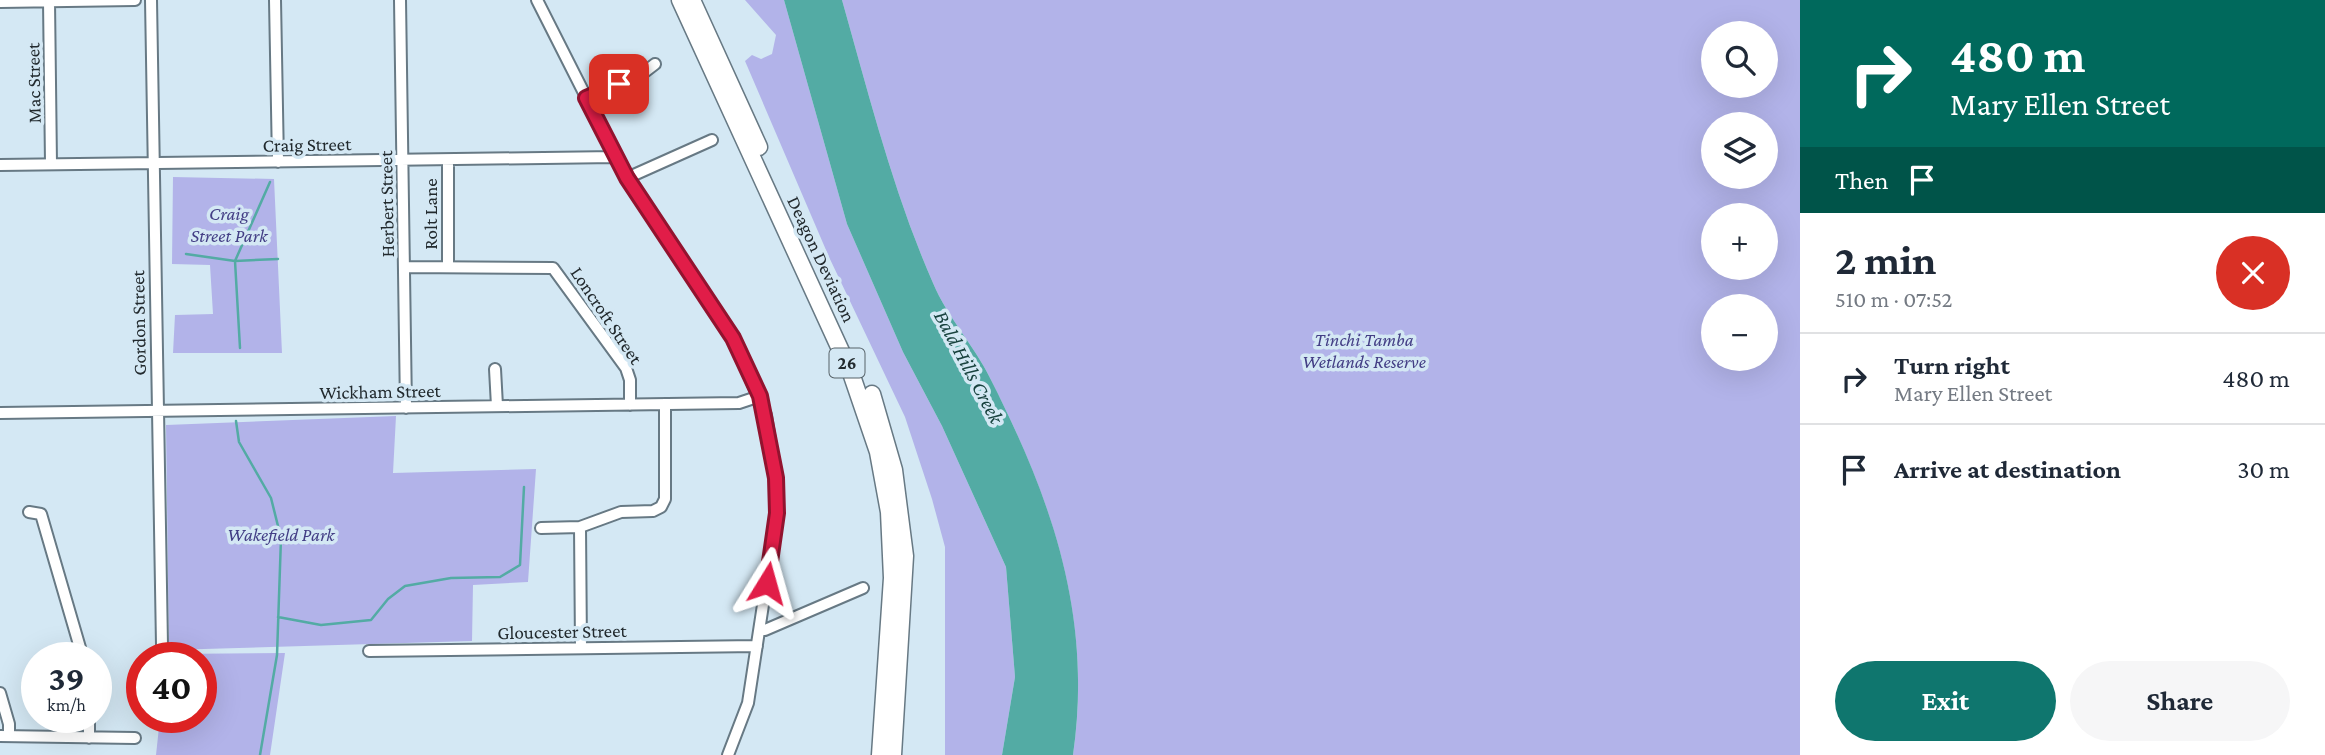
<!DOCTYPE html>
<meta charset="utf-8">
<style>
:root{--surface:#fff;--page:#f6f6f7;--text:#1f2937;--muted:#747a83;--line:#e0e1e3;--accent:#0f766e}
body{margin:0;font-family:"Crimson Pro",serif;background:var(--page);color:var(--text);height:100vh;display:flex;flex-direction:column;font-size:26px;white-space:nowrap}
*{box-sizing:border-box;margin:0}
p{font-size:23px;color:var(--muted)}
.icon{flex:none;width:38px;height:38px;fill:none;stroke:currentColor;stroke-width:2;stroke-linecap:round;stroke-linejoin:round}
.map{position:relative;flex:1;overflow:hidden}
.details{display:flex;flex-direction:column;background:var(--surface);width:525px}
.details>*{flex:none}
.hud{background:#00695c;color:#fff;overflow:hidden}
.fabs{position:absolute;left:1701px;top:21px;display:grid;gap:14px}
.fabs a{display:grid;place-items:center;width:77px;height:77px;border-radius:50%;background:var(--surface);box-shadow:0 7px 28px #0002;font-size:35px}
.speed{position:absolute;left:21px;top:642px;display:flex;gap:14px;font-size:35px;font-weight:700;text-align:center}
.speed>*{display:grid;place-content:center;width:91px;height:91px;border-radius:50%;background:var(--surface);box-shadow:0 7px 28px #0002;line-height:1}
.speed small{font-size:18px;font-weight:400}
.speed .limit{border:10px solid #d22;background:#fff;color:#111}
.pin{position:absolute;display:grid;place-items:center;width:60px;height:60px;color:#fff;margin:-30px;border-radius:14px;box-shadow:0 4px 10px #0006}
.me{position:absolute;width:77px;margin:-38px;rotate:8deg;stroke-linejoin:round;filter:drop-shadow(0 0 5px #0008)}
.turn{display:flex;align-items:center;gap:24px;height:147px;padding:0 35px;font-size:32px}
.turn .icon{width:91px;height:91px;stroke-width:2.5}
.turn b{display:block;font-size:49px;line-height:60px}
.then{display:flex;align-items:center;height:66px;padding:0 35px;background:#0003;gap:14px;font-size:26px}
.round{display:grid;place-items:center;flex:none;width:74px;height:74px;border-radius:37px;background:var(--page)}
.overview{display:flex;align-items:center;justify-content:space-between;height:119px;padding:0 35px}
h1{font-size:42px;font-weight:700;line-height:52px}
.cta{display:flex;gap:14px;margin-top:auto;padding:14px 35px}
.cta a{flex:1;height:80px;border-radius:42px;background:var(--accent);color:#fff;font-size:28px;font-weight:700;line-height:80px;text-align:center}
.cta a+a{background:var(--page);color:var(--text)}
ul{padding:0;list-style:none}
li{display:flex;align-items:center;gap:21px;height:91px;padding:0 35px;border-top:2px solid var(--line)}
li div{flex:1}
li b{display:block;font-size:26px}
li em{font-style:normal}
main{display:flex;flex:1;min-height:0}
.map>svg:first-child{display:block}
.green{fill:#b2b3e9;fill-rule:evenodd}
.water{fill:#53aba4}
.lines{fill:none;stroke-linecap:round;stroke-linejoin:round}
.stream{stroke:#53aba4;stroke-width:2.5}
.minor-casing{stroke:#677984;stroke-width:14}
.highway-casing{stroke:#677984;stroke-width:19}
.minor{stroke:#fff;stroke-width:10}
.highway{stroke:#fff;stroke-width:16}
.route-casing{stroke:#92132f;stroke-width:18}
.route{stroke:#e11d48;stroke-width:12}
.labels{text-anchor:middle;stroke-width:7;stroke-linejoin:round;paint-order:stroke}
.shield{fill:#d4e8f4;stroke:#576369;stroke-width:2}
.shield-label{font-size:18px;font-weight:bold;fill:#222a2e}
.street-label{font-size:19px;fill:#222a2e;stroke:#d4e8f4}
.park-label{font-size:19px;font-style:italic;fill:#433e85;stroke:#d4e8f4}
.water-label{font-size:21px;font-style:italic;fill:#18423e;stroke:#d4e8f4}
</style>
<main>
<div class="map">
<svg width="1800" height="755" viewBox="0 0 1800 755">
<rect width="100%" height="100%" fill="#d4e8f4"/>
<!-- green -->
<path class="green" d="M745 0H784L847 224 903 352 942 426 1006 567 1015 677 1002 755H945V547L932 499 905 417 829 257 745 61 752 55 761 59 772 54 776 35Z
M842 0H1800V755H1073C1093 617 1052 500 990 378 974 345 947 317 933 283 893 192 869 95 842 0ZM1713 33H1766V86H1713ZM1713 124H1766V177H1713ZM1713 215H1766V268H1713ZM1713 306H1766V359H1713Z
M173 177 274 179 282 353H173L175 315 213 314 210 265 172 264Z
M396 416 393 473 536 469 528 582 473 585 472 641 169 650 166 425Z
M285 653 270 755H156L160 718H201V658H167V654Z"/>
<!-- water -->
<path class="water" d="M784 0H842C869 95 893 192 933 283 947 317 974 345 990 378 1052 500 1093 616 1073 755H1002L1015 677 1006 567 942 426 903 352 847 224Z"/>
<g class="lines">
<!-- stream -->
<path class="stream" d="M186 254 235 261 278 259
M240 348 235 261 270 182
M236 421 239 442 271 498 281 538 277 655 260 755
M278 617 321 625 371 620 388 599 405 586 451 578 500 577 520 565 524 487"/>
<defs>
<path id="minor" d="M151 0 162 645
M275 0 278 162
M400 0 406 408
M537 0 627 178 733 338 766 415 776 478 777 513 748 703 728 755
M49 1 51 164
M0 2 135 0
M586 98 642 74 655 64
M448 161V267
M0 165 615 157
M627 178 712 140
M405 267 553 268 626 368 630 380V405
M495 369 497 406
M0 413 739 403 760 396
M29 512 41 514 83 658
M580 527 581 648
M541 528 580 527 621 512 653 511 661 507 665 499V404
M760 630H765L863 588
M369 651 757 646
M0 693 9 724V736
M0 736 135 738
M89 738V718"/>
<path id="highway" d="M680 0 851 373 878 452 889 512 892 578 880 755
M692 0 759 147
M872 394 894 470 905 556 893 755"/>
</defs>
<!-- minor casing -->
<use href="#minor" class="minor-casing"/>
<!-- highway casing -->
<use href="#highway" class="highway-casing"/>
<!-- minor -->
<use href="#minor" class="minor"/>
<!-- highway -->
<use href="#highway" class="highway"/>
</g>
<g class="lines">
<defs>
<path id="route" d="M619 84 586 98 627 178 733 338 760 396 776 478 777 513 767 583"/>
</defs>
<!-- route casing -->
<use href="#route" class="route-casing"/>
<!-- route -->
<use href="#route" class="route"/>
</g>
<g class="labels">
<!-- shield labels -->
<rect class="shield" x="829.5" y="348.5" width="35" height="29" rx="5"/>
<g class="shield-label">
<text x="847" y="369">26</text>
</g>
<!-- street labels -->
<g class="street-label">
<text transform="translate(33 83) rotate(-91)" y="7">Mac Street</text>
<text transform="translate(307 144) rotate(-1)" y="7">Craig Street</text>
<text transform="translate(386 204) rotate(-91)" y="7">Herbert Street</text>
<text transform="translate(430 214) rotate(-90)" y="7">Rolt Lane</text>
<text transform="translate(822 259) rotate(65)" y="7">Deagon Deviation</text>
<text transform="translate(607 315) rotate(56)" y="7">Loncroft Street</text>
<text transform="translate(138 323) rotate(-91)" y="7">Gordon Street</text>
<text transform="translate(380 391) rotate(-1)" y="7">Wickham Street</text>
<text transform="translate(562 631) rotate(-1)" y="7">Gloucester Street</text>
</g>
<!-- park labels -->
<g class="park-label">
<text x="229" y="220">Craig<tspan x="229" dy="22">Street Park</tspan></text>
<text x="1364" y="346">Tinchi Tamba<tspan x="1364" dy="22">Wetlands Reserve</tspan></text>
<text x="281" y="541">Wakefield Park</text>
</g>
<!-- water labels -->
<g class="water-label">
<text transform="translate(969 367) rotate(62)" y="7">Bald Hills Creek</text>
</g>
</g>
</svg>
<div class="fabs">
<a><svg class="icon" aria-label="search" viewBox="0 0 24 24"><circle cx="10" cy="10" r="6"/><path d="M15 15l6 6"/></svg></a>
<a><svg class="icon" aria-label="layers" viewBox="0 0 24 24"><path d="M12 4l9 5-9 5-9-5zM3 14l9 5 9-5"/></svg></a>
<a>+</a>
<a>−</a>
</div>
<div class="speed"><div>39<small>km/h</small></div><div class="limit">40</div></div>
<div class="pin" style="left:619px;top:84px;background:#d93025"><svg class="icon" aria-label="arrive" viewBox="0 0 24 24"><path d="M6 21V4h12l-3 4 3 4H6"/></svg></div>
<svg class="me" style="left:767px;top:583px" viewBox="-20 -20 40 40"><path d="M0-17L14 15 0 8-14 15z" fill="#e11d48" stroke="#fff" stroke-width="4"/></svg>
</div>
<section class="details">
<div class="hud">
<div class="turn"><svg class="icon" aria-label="right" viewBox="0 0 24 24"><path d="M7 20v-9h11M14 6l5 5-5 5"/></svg><div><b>480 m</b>Mary Ellen Street</div></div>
<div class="then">Then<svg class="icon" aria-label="arrive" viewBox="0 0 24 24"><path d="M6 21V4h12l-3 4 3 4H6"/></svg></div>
</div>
<div class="overview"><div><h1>2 min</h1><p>510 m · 07:52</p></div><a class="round" style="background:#d93025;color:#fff"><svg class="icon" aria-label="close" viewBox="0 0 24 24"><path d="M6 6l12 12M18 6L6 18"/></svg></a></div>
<ul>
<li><svg class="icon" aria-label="right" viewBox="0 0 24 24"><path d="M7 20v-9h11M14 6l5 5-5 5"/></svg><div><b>Turn right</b><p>Mary Ellen Street</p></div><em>480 m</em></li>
<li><svg class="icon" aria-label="arrive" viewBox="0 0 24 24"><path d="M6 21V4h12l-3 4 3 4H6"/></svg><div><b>Arrive at destination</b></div><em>30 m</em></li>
</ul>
<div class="cta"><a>Exit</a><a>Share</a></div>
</section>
</main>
